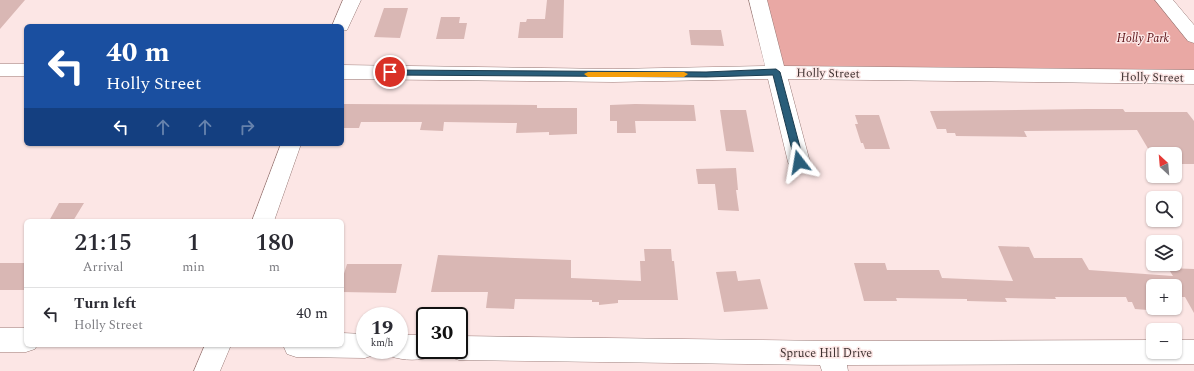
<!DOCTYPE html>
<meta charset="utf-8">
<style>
:root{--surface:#fff;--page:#f2f2f3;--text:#2b2b33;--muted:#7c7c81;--line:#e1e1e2}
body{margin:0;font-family:Spectral,serif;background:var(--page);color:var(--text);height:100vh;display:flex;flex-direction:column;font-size:15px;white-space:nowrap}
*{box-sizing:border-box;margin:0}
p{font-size:13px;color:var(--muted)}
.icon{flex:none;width:22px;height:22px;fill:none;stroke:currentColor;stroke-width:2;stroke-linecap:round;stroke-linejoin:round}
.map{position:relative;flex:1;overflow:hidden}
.panel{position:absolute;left:24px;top:219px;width:320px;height:128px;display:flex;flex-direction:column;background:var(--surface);border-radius:6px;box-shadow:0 1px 3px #0004}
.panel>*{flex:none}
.top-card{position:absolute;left:24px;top:24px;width:320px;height:122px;border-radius:6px;box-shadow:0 1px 3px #0004;background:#1a4fa0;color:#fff;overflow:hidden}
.needle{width:26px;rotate:334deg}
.fabs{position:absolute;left:1146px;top:147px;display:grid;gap:8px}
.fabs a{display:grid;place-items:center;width:36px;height:36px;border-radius:6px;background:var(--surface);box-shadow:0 1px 3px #0004;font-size:20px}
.speed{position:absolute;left:356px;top:307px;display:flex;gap:8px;font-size:20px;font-weight:700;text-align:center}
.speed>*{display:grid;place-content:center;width:52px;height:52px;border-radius:50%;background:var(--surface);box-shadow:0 1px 3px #0004;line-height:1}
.speed small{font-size:10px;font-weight:400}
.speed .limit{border:2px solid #111;border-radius:6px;background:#fff;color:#111}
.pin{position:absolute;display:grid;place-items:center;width:34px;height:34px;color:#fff;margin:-17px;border:2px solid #fff;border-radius:50%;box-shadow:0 1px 4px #0007}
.me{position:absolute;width:44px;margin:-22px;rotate:346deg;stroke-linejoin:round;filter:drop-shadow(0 0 3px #0008)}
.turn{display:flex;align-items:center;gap:14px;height:84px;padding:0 16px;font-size:18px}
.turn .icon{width:52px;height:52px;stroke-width:2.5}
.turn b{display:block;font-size:28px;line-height:34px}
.lanes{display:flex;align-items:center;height:38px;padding:0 16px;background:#0003;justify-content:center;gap:20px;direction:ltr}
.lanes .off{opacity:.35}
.eta{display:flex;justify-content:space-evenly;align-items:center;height:68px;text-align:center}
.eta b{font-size:24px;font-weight:600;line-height:28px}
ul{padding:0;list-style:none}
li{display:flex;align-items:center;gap:12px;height:52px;padding:0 16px;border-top:1px solid var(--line)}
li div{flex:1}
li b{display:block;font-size:15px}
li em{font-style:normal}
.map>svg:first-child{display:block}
.green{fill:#e9a8a4}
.building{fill:#d9b7b4}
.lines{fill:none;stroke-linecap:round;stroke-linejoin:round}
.minor-casing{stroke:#997a77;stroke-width:1}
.minor{fill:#fff;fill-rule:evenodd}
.route{fill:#295d79;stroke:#1b3c4f}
.slow{fill:#f59e0b}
.labels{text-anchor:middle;stroke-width:3;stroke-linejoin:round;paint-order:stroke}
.park-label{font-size:12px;font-style:italic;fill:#5a0f14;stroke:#fce6e5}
.street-label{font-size:12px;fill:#3e3130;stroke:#fce6e5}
</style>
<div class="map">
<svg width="1194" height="371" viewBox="0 0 1194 371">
<rect width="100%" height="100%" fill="#fce6e5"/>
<!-- green -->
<path class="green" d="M756 0H1164L1194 37V77L776 72Z"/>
<!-- building -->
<path class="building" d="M0 0H25L0 29Z
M547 0H564L563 38H518L520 22H526L527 19H545Z
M384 8H408L400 38 374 37Z
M441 17H460L459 23H467L464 39H436Z
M689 30H721L724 46 691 45Z
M342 104 537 105V108H577V134L549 135V132L516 133 517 123 444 122 443 131 420 130 422 122H361L359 128H342Z
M635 104 694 105 696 121H635L636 133H617V121H610V105Z
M1087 109H1123L1125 112H1187L1194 121V164H1177L1180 169H1175V154H1153V157L1137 130 1024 131 1027 137 956 136 955 133H947L946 129H937L930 111Z
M720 110H746L754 152 726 151Z
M855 115H879L890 149H865L863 143H861L855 124H858Z
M736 168 738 190H736L739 211 718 210 715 184H698L696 169Z
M59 203H84L73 221H49Z
M998 246 1029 247 1034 258H1082L1089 270 1173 276 1168 268 1194 269V313L1185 297H1175V286H1153V308H1159L1160 311 1135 309 1132 302H1128L1126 297H1055L1056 299 1005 298 1007 302 967 301V299L896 298 897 301H864L854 263H885L887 270H939L942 278 1013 281Z
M644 249H671L672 261H674L678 300H618V303L599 305V302H592V300L515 299 514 309 486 308 488 292H431L438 255 571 260V278L641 281 640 261H645Z
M0 263H26V290H0Z
M347 264H402L396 293 342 292V280Z
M736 271 738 281 760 279 768 309 724 312 716 272Z"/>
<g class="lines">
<defs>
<path id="minor" d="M343 0H361L347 30 342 31V26H332Z
M749 0H767L784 66 1194 70V84L788 79 810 162 807 168 799 170 791 168 788 162 768 79 613 82 342 79V65L613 69 765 66Z
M1155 0H1173L1194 25V43L1188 41Z
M0 64H26V76H0Z
M281 144H301L274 221H252Z
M0 328H26V345H37L35 349 26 352H0Z
M342 333 365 334V350H376L374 355 365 358 296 357 287 354 283 345H342Z
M399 335H425V350H437L434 356C420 361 404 361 390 356L387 350H399Z
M459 336 831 341 1153 340V352H1175V340H1194V364L847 365 848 371H822L820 365 459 360 450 357 447 350H459Z
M205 345H231L220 371H194Z"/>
</defs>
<!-- minor casing -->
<use href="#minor" class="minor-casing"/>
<!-- minor -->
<use href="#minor" class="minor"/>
</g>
<!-- route -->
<path class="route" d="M776 69 780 72 804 162 799 166 795 162 773 75 706 77 390 75 386 72 390 70 706 72Z"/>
<!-- slow -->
<path class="slow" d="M588 72H684L688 74 684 77H588L584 74Z"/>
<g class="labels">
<!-- park labels -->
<g class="park-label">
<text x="1143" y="42">Holly Park</text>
</g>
<!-- street labels -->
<g class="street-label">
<text transform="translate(828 73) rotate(1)" y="4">Holly Street</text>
<text transform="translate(1152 77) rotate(1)" y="4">Holly Street</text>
<text x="826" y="357">Spruce Hill Drive</text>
</g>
</g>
</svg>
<div class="fabs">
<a><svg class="needle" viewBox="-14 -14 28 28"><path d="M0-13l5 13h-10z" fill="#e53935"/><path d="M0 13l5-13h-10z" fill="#7c7c81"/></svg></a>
<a><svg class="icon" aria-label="search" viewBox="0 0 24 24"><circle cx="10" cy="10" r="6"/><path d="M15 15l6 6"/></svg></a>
<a><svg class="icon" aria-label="layers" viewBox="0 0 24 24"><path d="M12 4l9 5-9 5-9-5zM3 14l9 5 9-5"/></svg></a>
<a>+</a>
<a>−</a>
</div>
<div class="speed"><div>19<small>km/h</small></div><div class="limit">30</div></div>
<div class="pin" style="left:390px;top:72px;background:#d93025"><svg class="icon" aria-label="arrive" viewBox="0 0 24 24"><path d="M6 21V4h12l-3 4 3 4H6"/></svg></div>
<svg class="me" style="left:799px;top:162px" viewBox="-20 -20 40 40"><path d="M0-17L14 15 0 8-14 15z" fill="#295d79" stroke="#fff" stroke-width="4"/></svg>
<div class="top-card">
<div class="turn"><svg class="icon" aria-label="left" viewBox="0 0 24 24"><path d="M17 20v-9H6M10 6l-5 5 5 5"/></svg><div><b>40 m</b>Holly Street</div></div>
<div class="lanes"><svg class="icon" aria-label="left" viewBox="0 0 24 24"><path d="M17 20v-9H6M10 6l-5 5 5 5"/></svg><svg class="icon off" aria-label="ahead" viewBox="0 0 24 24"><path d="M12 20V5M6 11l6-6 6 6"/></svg><svg class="icon off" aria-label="ahead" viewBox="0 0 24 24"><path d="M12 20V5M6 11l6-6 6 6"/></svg><svg class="icon off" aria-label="right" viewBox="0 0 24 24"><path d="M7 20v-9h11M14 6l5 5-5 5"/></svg></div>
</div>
<section class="panel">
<div class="eta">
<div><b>21:15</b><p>Arrival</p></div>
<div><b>1</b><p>min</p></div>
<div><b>180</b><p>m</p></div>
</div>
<ul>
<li><svg class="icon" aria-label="left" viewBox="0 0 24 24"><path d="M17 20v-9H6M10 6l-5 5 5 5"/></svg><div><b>Turn left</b><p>Holly Street</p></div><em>40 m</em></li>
</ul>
</section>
</div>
